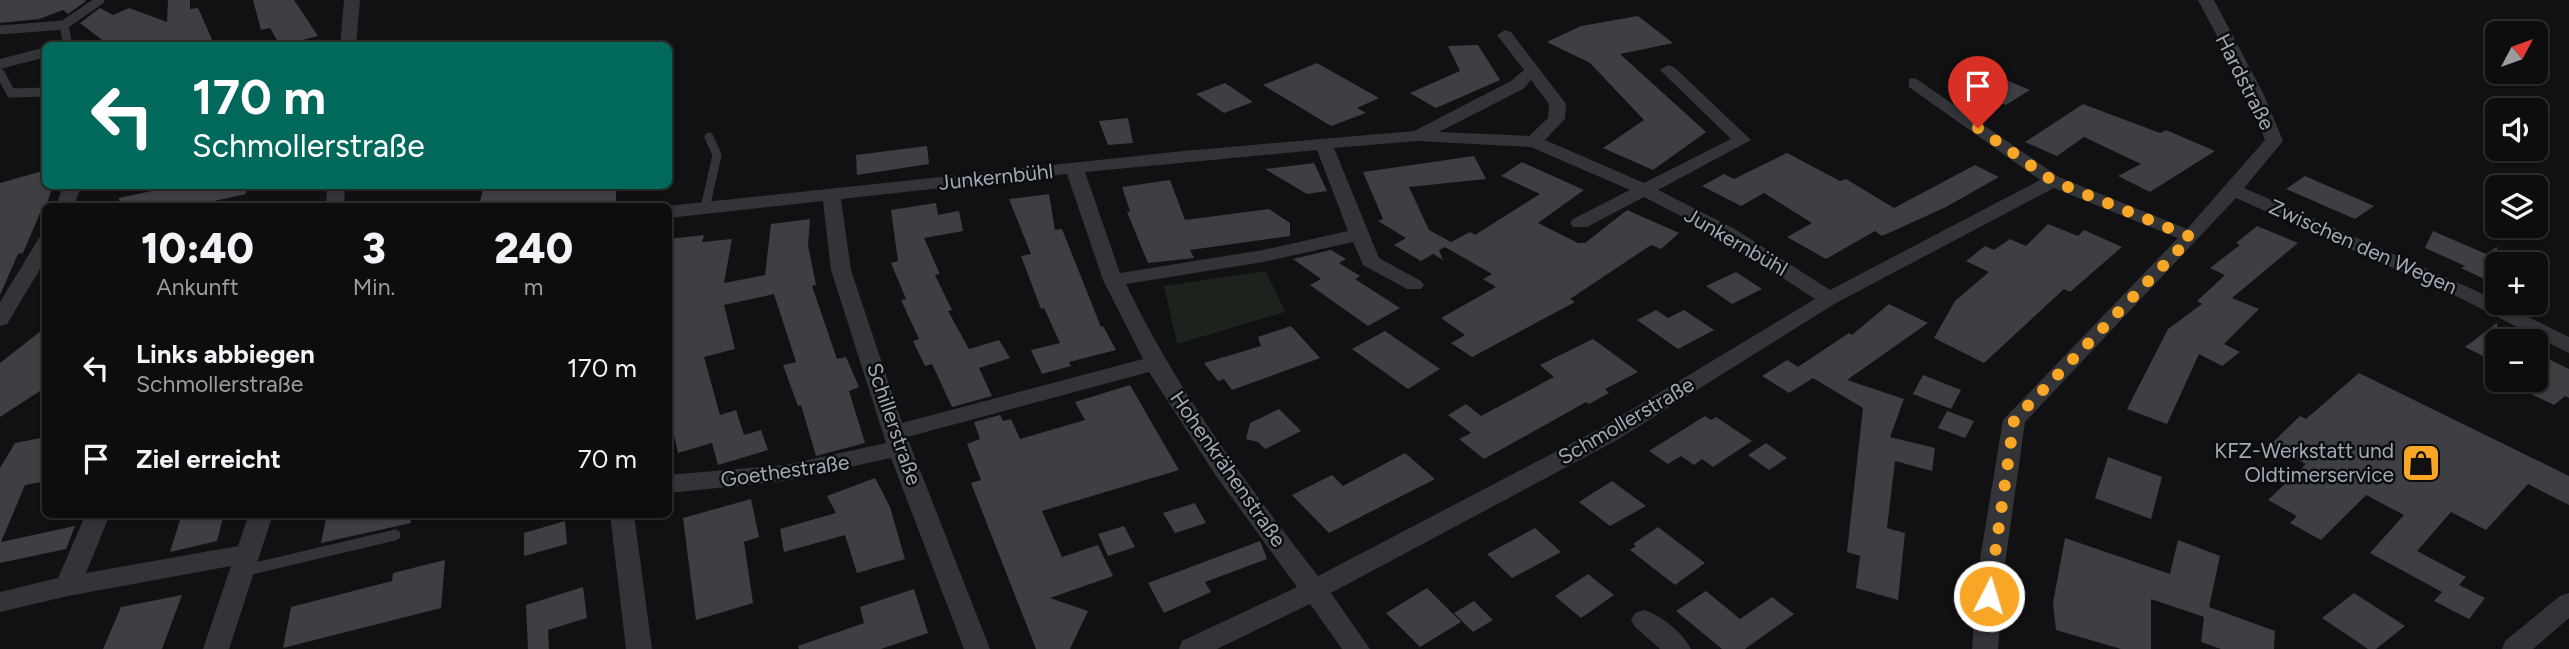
<!DOCTYPE html>
<html lang="de">
<meta charset="utf-8">
<style>
:root{--surface:#0d0d0e;--page:#1b1b1c;--text:#f1f3f6;--muted:#9a9c9e;--line:#2d2d2e}
body{margin:0;font-family:Figtree,sans-serif;background:var(--page);color:var(--text);height:100vh;display:flex;flex-direction:column;font-size:26px;white-space:nowrap}
*{box-sizing:border-box;margin:0}
p{font-size:23px;color:var(--muted)}
.icon{flex:none;width:38px;height:38px;fill:none;stroke:currentColor;stroke-width:2;stroke-linecap:round;stroke-linejoin:round}
.map{position:relative;flex:1;overflow:hidden}
.drawer{position:absolute;left:42px;top:203px;width:630px;height:315px;display:flex;flex-direction:column;background:var(--surface);border-radius:10px;box-shadow:0 2px 5px #0004,0 0 0 2px var(--line)}
.drawer>*{flex:none}
.hud{position:absolute;left:42px;top:42px;width:630px;height:147px;border-radius:10px;box-shadow:0 2px 5px #0004,0 0 0 2px var(--line);background:#00695c;color:#fff;overflow:hidden}
.needle{width:46px;rotate:49deg}
.tools{position:absolute;left:2485px;top:21px;display:grid;gap:14px}
.tools a{display:grid;place-items:center;width:63px;height:63px;border-radius:10px;background:var(--surface);box-shadow:0 2px 5px #0004,0 0 0 2px var(--line);font-size:35px}
.pin{position:absolute;display:grid;place-items:center;width:60px;height:60px;color:#fff;margin:-72px -30px;border-radius:50% 50% 50% 0;rotate:-45deg;box-shadow:0 0 7px #0007}
.pin .icon{rotate:45deg}
.me{position:absolute;width:77px;margin:-38px;rotate:5deg;stroke-linejoin:round;filter:drop-shadow(0 0 5px #0008)}
.turn{display:flex;align-items:center;gap:24px;height:147px;padding:0 35px;font-size:32px}
.turn .icon{width:91px;height:91px;stroke-width:2.5}
.turn b{display:block;font-size:49px;line-height:60px}
.eta{display:flex;justify-content:space-evenly;align-items:center;height:119px;text-align:center}
.eta b{font-size:42px;font-weight:800;line-height:49px}
ul{padding:0;list-style:none}
li{display:flex;align-items:center;gap:21px;height:91px;padding:0 35px}
li div{flex:1}
li b{display:block;font-size:26px}
li em{font-style:normal}
.map>svg:first-child{display:block}
.green{fill:#1c231c}
.building{fill:#3d3f43}
.lines{fill:none;stroke-linecap:round;stroke-linejoin:round}
.lane-far1{stroke:#323438;stroke-width:9}
.lane{stroke:#323438;stroke-width:11}
.street{fill:#323438;fill-rule:evenodd}
.route{stroke:#f7a625;stroke-width:12;stroke-dasharray:0 21.6}
.labels{text-anchor:middle;stroke-width:5;stroke-linejoin:round;paint-order:stroke}
.street-label{font-size:21px;fill:#a2a9b4;stroke:#0c0d0e}
.poi-label{font-size:21px;fill:#a2a9b4;stroke:#0c0d0e;text-anchor:end}
</style>
<div class="map">
<svg width="2569" height="649" viewBox="0 0 2569 649">
<rect width="100%" height="100%" fill="#111113"/>
<!-- green -->
<path class="green" d="M1266 271 1285 312 1177 344 1164 286Z"/>
<!-- building -->
<path class="building" d="M0 0H84L86 1 68 14 63 10 39 19 0 23Z
M168 0H190V9L198 8 215 46H110L80 23 100 8 113 15 129 8 167 22Z
M253 0H294L318 36 280 46 270 28 261 30Z
M1638 16 1673 43 1620 54 1706 132 1653 170 1603 148 1644 120 1590 63 1547 42 1581 26Z
M1478 45 1500 80 1436 108 1410 93 1460 71 1448 46Z
M1317 63 1379 98 1357 108 1366 113 1331 126 1263 85Z
M1989 73 2030 90 2006 105 1965 87Z
M1225 83 1253 102 1224 113 1196 94Z
M2083 104 2160 133 2166 130 2215 151 2150 192 2118 176 2141 164 2084 137 2057 156 2025 142Z
M1128 118 1133 143 1108 145 1099 121Z
M927 146 929 164 857 175 856 155Z
M1787 153 1840 181 1846 179 1894 208 1975 165 1999 177 1946 207 1882 236 1875 231 1826 259 1787 237 1812 223 1764 193 1741 206 1702 186 1724 174 1734 179Z
M1474 156 1486 179 1409 187 1429 230 1451 242 1470 232 1475 235 1540 194 1501 176 1522 162 1584 190 1538 223 1578 243H1585L1627 210 1679 233 1661 249 1651 245 1570 299 1575 302 1472 357 1451 343 1465 335 1441 318 1496 287 1483 279 1492 274 1445 247 1439 250 1443 260 1433 254 1421 261 1394 245 1406 238 1378 221 1383 219 1363 172Z
M1314 163 1327 191 1307 194 1265 169Z
M46 170V186H53L46 206H43L23 253 18 254 0 295V183Z
M2305 176 2374 206 2355 219 2286 189Z
M1170 180 1185 220 1269 209 1290 223V236L1190 250 1194 258 1148 263 1127 212 1130 211 1122 187Z
M175 186H245L246 194 191 206H120L119 198Z
M484 186H616V201L542 206H479Z
M1049 194 1055 230 1062 229 1101 327 1103 326 1116 350 1069 362 1071 366 1042 374 1031 350 1060 343 1044 308 1041 309 1021 256 1031 254 1009 199Z
M936 203 938 215 959 211 963 231 924 238 940 274 935 275 952 310 948 311 969 349 999 340 1010 358 979 368 992 396 952 407 932 364 925 366 913 341 919 339 901 300 906 299 891 263 898 261 891 210Z
M810 219 808 245 816 285 812 286 837 359 846 357 859 387 849 391 865 443 816 456 801 405 798 406 783 365 796 362 774 294 724 305 735 349 704 357 720 415 736 410 744 435 761 430 768 450 718 465 712 443 678 453 668 407V239L704 235 702 242 732 239 724 283 765 275 771 224Z
M2048 224 2078 236 2084 230 2122 247 2070 292 2064 289 1984 363 1934 338 1955 301 1989 272 1966 261 1985 246 1994 250 2010 239 2026 246Z
M2257 226 2298 243 2232 298 2259 309 2224 344 2240 352 2222 366 2199 354 2167 424 2127 409 2168 329 2202 304 2197 301 2225 275 2210 268 2240 245 2236 243Z
M2433 231 2486 254 2497 247V285L2461 268 2465 266 2425 248Z
M1331 250 1346 259 1339 263 1360 276 1355 279 1400 308 1368 326 1310 285 1321 279 1293 259Z
M1736 272 1762 289 1732 304 1706 286Z
M1889 304 1928 323 1847 380 1904 399 1890 437 1935 448 1932 471 1895 461 1887 528 1905 533 1898 600 1856 588 1860 556 1847 552 1863 408 1813 378 1789 393 1762 376 1787 360 1798 367 1849 333 1852 335Z
M1656 310 1668 318 1684 310 1714 330 1678 349 1637 320Z
M2497 323V363L2465 347Z
M1291 326 1320 358 1232 390 1224 379 1218 381 1204 363 1261 346 1258 337Z
M46 327V387L0 417V363Z
M1385 331 1440 369 1408 389 1352 349Z
M1593 339 1638 372 1605 389 1609 393 1589 404 1586 402 1484 459 1459 439 1471 433 1448 415 1466 404 1481 416 1554 377 1540 365Z
M2536 353 2569 369V398L2565 396 2554 405 2502 380H2536Z
M2359 373 2569 476V505L2528 484 2486 530 2451 512 2417 551 2466 577 2459 585 2485 598 2469 619 2434 601 2442 592 2370 553 2404 515 2366 495 2321 540 2290 523 2297 516 2268 500 2306 464 2270 445 2300 416 2306 419Z
M1923 375 1961 390 1951 409 1913 394Z
M1130 385 1179 470 1042 511 1062 557 1098 545 1113 576 1050 598 1088 611 1070 649H1036L971 483 981 480 967 444 980 439 974 422 1000 415 1003 421 1011 419 1020 439 1085 420 1075 402Z
M1279 409 1301 431 1265 449 1258 442 1246 439 1250 423Z
M1947 411 1974 421 1965 438 1938 428Z
M1705 416 1711 420 1716 417 1752 441 1713 467 1702 459 1694 465 1681 456 1668 464 1649 451Z
M46 437V481L25 485 1 542 75 526 66 549 0 563V468L15 443Z
M1766 443 1787 458 1769 470 1748 455Z
M1405 453 1435 479 1329 533 1292 495 1332 475 1343 486Z
M2108 457 2162 477 2151 519 2095 498Z
M875 478 890 507 905 559 857 573 845 535 784 552 780 529 836 513 827 496Z
M1612 481 1646 506 1610 526 1579 502Z
M751 499 759 537 744 542 753 603 696 620 683 518Z
M1195 503 1206 523 1175 533 1163 513Z
M203 514H224L217 541 170 552 180 520Z
M327 514H410L411 523 321 543Z
M565 521 567 544 524 556V533Z
M1124 526 1135 547 1108 556 1098 534Z
M1658 527 1705 563 1675 585 1630 550 1636 546 1633 544Z
M1535 528 1561 552 1512 578 1487 554Z
M2065 538 2170 574 2178 540 2220 556 2209 607 2275 631 2274 649H2221L2201 642 2204 617 2151 599V649H2121L2056 630 2053 603Z
M1260 541 1267 559 1205 582 1211 592 1164 613 1148 583Z
M445 560 441 608 283 648 291 607 392 581 393 573Z
M1588 574 1614 595 1581 618 1555 596Z
M583 587 587 618 548 630 549 649H528L526 605Z
M1427 588 1461 622 1420 647 1386 613Z
M914 589 928 633 881 649H799L798 646 864 623 860 607Z
M1706 591 1740 619 1772 597 1794 614 1745 649H1722L1676 611Z
M2354 593 2405 626 2376 649H2368L2322 618Z
M182 595 162 649H103L121 607Z
M1474 601 1493 620 1473 632 1454 613Z"/>
<g class="lines">
<!-- lane-far1 -->
<path class="lane-far1" d="M64 25 68 46
M0 30 64 25 100 0
M0 73 11 93 46 92
M705 208 717 155 709 137"/>
<!-- lane -->
<path class="lane" d="M243 571 395 535"/>
<!-- street -->
<path class="street" d="M344 0H360L356 46H340Z
M2198 0H2214L2264 95 2283 141 2244 188 2472 289 2569 337V353L2458 297 2236 198 2025 422 2004 571 1998 649H1972L1978 571 2003 420 2178 238 2054 188 1836 303 1617 440 1331 593 1370 649H1342L1310 604 1217 649H1179L1182 641 1297 587 1216 476 1149 372 907 437 990 649H964L891 458 785 481 668 493V475L785 465 886 443 831 270 823 201 668 218 667 206 1184 151 1414 131 1511 81 1524 70 1497 35 1505 30 1511 32 1566 104 1565 119 1545 140 1644 183 1731 139 1660 70 1668 65 1674 67 1751 140 1658 190 1733 228 1830 290 2040 180 1909 87V79L1915 78 2059 177 2187 229 2265 140 2248 95ZM1531 80 1549 104 1548 118 1529 136 1439 132 1523 89ZM1417 141 1531 147 1630 190 1573 219 1570 223 1573 227H1587L1644 197 1719 236 1815 299 1601 428 1318 576C1246 483 1177 391 1126 284L1263 262 1353 242 1363 265 1407 289H1421L1424 285 1421 281 1379 258 1334 148ZM1317 150 1348 231 1263 250 1120 273 1085 172ZM1067 174 1103 280 1143 359 902 423 851 270 841 199Z
M46 47V57L0 69V59Z
M63 186H81L74 206H56Z
M327 186H345L344 206H326Z
M46 236V259L7 324 0 326V302L39 238Z
M86 514H110L86 573 238 546 249 514H273L229 649H203L231 566 68 596 0 612V592L58 578Z
M610 514H634L652 649H626Z
M2569 593V618L2533 649H2502L2505 641 2560 596Z
M1644 610C1661 615 1683 633 1691 649H1660L1635 627 1631 620 1635 613Z"/>
</g>
<g class="lines">
<!-- route -->
<path class="route" d="M1978 128 2053 181 2191 237 2014 420 1989 596"/>
</g>
<!-- icons -->
<defs>
<symbol id="shop-square" viewBox="-11 -11 22 22"><rect x="-9" y="-9" width="18" height="18" rx="4" fill="#f7a625" stroke="#0c0d0e"/><path d="M-5-2.5h2.3a2.7 3.5 0 0 1 5.4 0H5L5.5 6h-11ZM-1.5-2.5h3a1.5 2.3 0 0 0-3 0Z" fill="#111"/></symbol>
</defs>
<g fill-rule="evenodd">
<use href="#shop-square" x="2399" y="441" width="44" height="44"/>
</g>
<g class="labels">
<!-- street labels -->
<g class="street-label">
<text transform="translate(2245 82) rotate(63)" y="7">Hardstraße</text>
<text transform="translate(996 177) rotate(-6)" y="7">Junkernbühl</text>
<text transform="translate(1736 242) rotate(30)" y="7">Junkernbühl</text>
<text transform="translate(2363 247) rotate(24)" y="7">Zwischen den Wegen</text>
<text transform="translate(1626 421) rotate(-30)" y="7">Schmollerstraße</text>
<text transform="translate(894 424) rotate(71)" y="7">Schillerstraße</text>
<text transform="translate(1228 469) rotate(55)" y="7">Hohenkrähenstraße</text>
<text transform="translate(785 471) rotate(-8)" y="7">Goethestraße</text>
</g>
<!-- poi labels -->
<g class="poi-label">
<text x="2394" y="458">KFZ-Werkstatt und<tspan x="2394" dy="24">Oldtimerservice</tspan></text>
</g>
</g>
</svg>
<div class="tools">
<a><svg class="needle" viewBox="-14 -14 28 28"><path d="M0-13l5 13h-10z" fill="#e53935"/><path d="M0 13l5-13h-10z" fill="#9a9c9e"/></svg></a>
<a><svg class="icon" aria-label="sound" viewBox="0 0 24 24"><path d="M4 9h4l5-4v14l-5-4H4zM17 9q2 3 0 6"/></svg></a>
<a><svg class="icon" aria-label="layers" viewBox="0 0 24 24"><path d="M12 4l9 5-9 5-9-5zM3 14l9 5 9-5"/></svg></a>
<a>+</a>
<a>−</a>
</div>
<div class="pin" style="left:1978px;top:128px;background:#d93025"><svg class="icon" aria-label="arrive" viewBox="0 0 24 24"><path d="M6 21V4h12l-3 4 3 4H6"/></svg></div>
<svg class="me" style="left:1989px;top:596px" viewBox="-20 -20 40 40"><circle r="17" fill="#f7a625" stroke="#fff" stroke-width="3"/><path d="M0-11L8 9 0 5-8 9z" fill="#fff"/></svg>
<div class="hud">
<div class="turn"><svg class="icon" aria-label="left" viewBox="0 0 24 24"><path d="M17 20v-9H6M10 6l-5 5 5 5"/></svg><div><b>170 m</b>Schmollerstraße</div></div>
</div>
<section class="drawer">
<div class="eta">
<div><b>10:40</b><p>Ankunft</p></div>
<div><b>3</b><p>Min.</p></div>
<div><b>240</b><p>m</p></div>
</div>
<ul>
<li><svg class="icon" aria-label="left" viewBox="0 0 24 24"><path d="M17 20v-9H6M10 6l-5 5 5 5"/></svg><div><b>Links abbiegen</b><p>Schmollerstraße</p></div><em>170 m</em></li>
<li><svg class="icon" aria-label="arrive" viewBox="0 0 24 24"><path d="M6 21V4h12l-3 4 3 4H6"/></svg><div><b>Ziel erreicht</b></div><em>70 m</em></li>
</ul>
</section>
</div>
